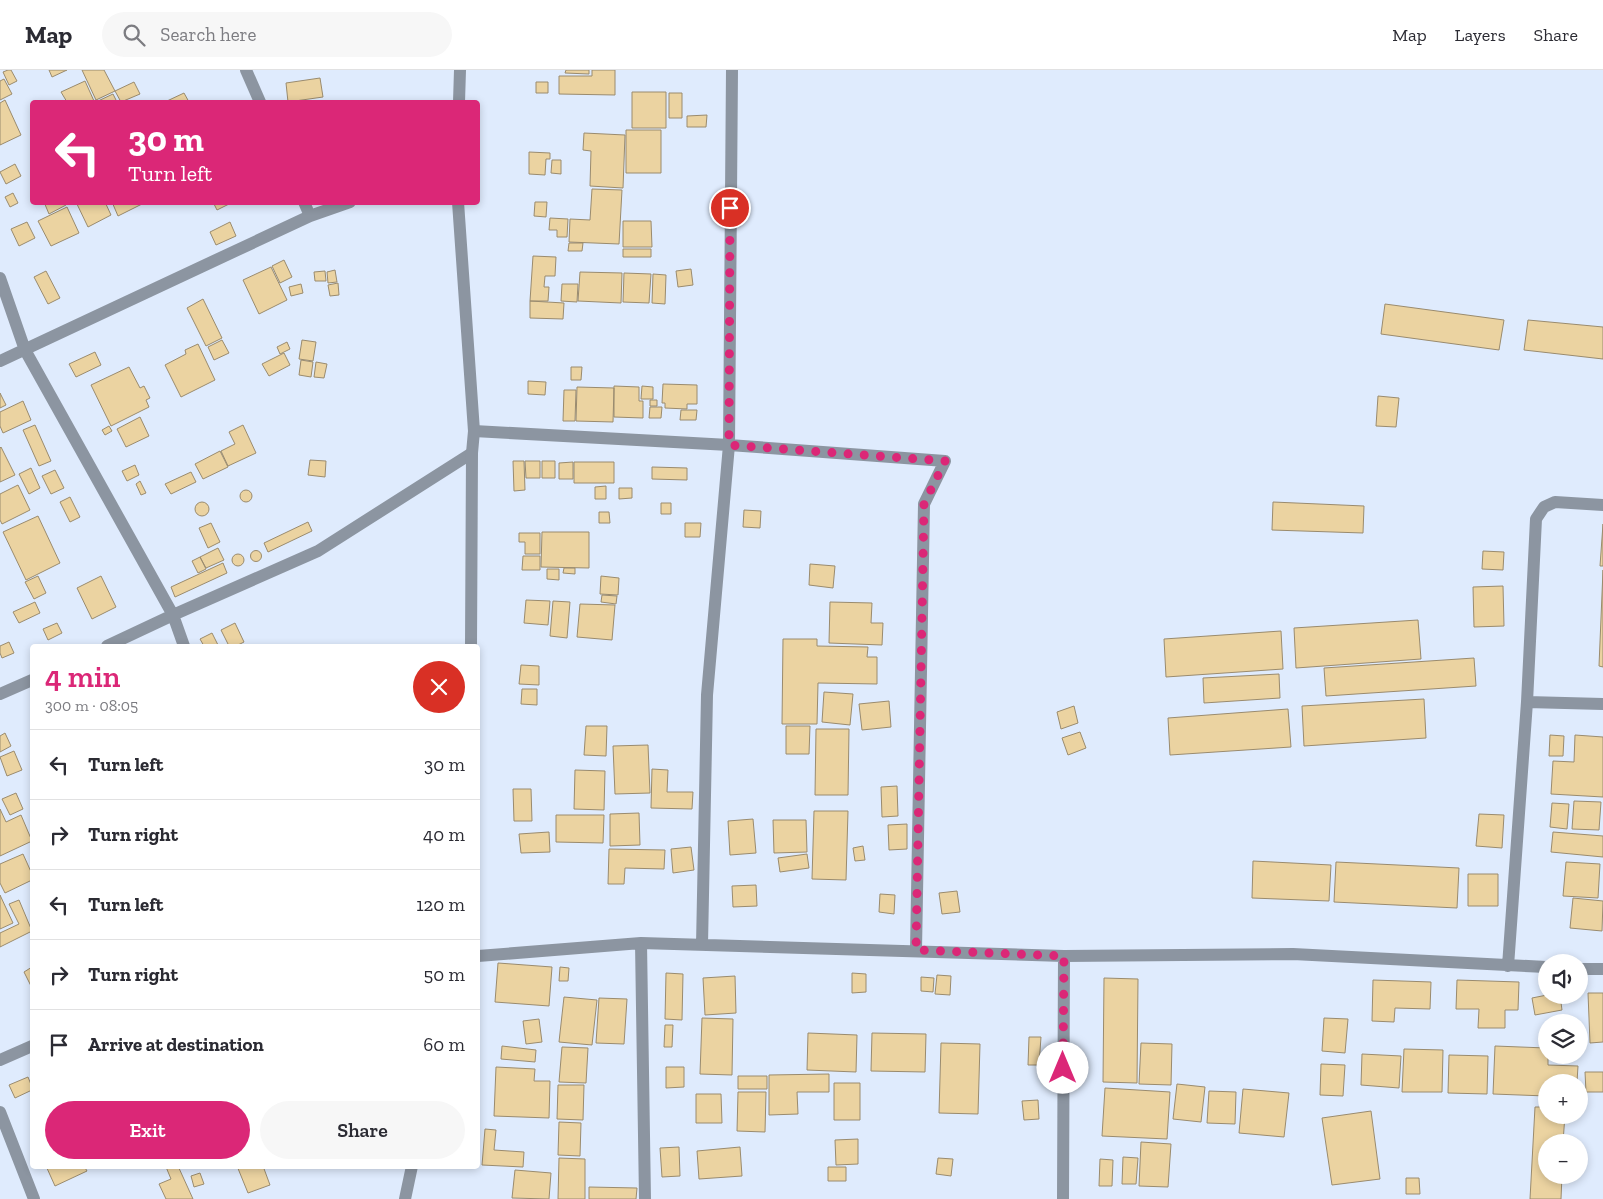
<!DOCTYPE html>
<meta charset="utf-8">
<style>
:root{--surface:#fff;--page:#f7f7f7;--text:#2b2b33;--muted:#7c7c81;--line:#e1e1e2;--accent:#db2777}
body{margin:0;font-family:"Zilla Slab",serif;background:var(--page);color:var(--text);height:100vh;display:flex;flex-direction:column;font-size:19px;white-space:nowrap}
*{box-sizing:border-box;margin:0}
p{font-size:16px;color:var(--muted)}
.icon{flex:none;width:28px;height:28px;fill:none;stroke:currentColor;stroke-width:2;stroke-linecap:round;stroke-linejoin:round}
.map{position:relative;flex:1;overflow:hidden}
.side{position:absolute;left:30px;top:574px;width:450px;height:525px;display:flex;flex-direction:column;background:var(--surface);border-radius:5px;box-shadow:0 2px 8px #0003}
.side>*{flex:none}
.top-card{position:absolute;left:30px;top:30px;width:450px;height:105px;border-radius:5px;box-shadow:0 2px 8px #0003;background:#db2777;color:#fff;overflow:hidden}
.tools{position:absolute;left:1538px;top:884px;display:grid;gap:10px}
.tools a{display:grid;place-items:center;width:50px;height:50px;border-radius:50%;background:var(--surface);box-shadow:0 2px 8px #0003;font-size:25px}
.pin{position:absolute;display:grid;place-items:center;width:42px;height:42px;color:#fff;margin:-21px;border:2px solid #fff;border-radius:50%;box-shadow:0 1px 5px #0007}
.me{position:absolute;width:55px;margin:-28px;rotate:0deg;stroke-linejoin:round;filter:drop-shadow(0 0 4px #0008)}
.turn{display:flex;align-items:center;gap:18px;height:105px;padding:0 15px;font-size:22px}
.turn .icon{width:65px;height:65px;stroke-width:2.5}
.turn b{display:block;font-size:35px;line-height:42px}
.round{display:grid;place-items:center;flex:none;width:52px;height:52px;border-radius:26px;background:var(--page)}
.headline{display:flex;align-items:center;justify-content:space-between;height:85px;padding:0 15px}
h1{font-size:30px;font-weight:600;line-height:38px;color:var(--accent)}
.cta{display:flex;gap:10px;margin-top:auto;padding:10px 15px}
.cta a{flex:1;height:58px;border-radius:30px;background:var(--accent);color:#fff;font-size:20px;font-weight:600;line-height:58px;text-align:center}
.cta a+a{background:var(--page);color:var(--text)}
ul{padding:0;list-style:none}
li{display:flex;align-items:center;gap:15px;height:70px;padding:0 15px;border-top:1px solid var(--line)}
li div{flex:1}
li b{display:block;font-size:19px}
li em{font-style:normal}
header{display:flex;align-items:center;gap:30px;box-sizing:border-box;height:70px;padding:0 25px;background:var(--surface);border-bottom:1px solid var(--line)}
header strong{font-size:24px}
nav{display:flex;gap:28px;margin-inline-start:auto;font-size:18px}
.search{width:350px;height:45px;background:var(--page);display:flex;align-items:center;gap:12px;box-sizing:border-box;padding:0 18px;border-radius:28px;color:var(--muted);font-size:19px}
.map>svg:first-child{display:block}
.building{fill:#ebd3a1;stroke:#9a8b6e}
.lines{fill:none;stroke-linecap:round;stroke-linejoin:round}
.minor{stroke:#8c95a1;stroke-width:12}
.tertiary{stroke:#8c95a1;stroke-width:12}
.route{stroke:#db2777;stroke-width:9;stroke-dasharray:0 16.2}
</style>
<header>
<strong>Map</strong>
<div class="search"><svg class="icon" aria-label="search" viewBox="0 0 24 24"><circle cx="10" cy="10" r="6"/><path d="M15 15l6 6"/></svg>Search here</div>
<nav><a>Map</a><a>Layers</a><a>Share</a></nav>
</header>
<div class="map">
<svg width="1603" height="1129" viewBox="0 0 1603 1129">
<rect width="100%" height="100%" fill="#dfebfd"/>
<!-- building -->
<path class="building" d="M8 0H11L17 11 9 15 3 2Z
M49 0H67L52 7Z
M82 0H104L115 21 96 30Z
M566 0H589V4L565 3Z
M592 0H615V25L559 24V6H592Z
M320 8 323 27 288 32 286 13Z
M4 9 12 24 0 30V11Z
M85 11 94 31 91 32H67L61 22Z
M134 12 140 24 121 32 115 21Z
M536 12H548V23H536Z
M632 22H666V58H632Z
M184 23 189 32H168L167 31Z
M669 23H682V48H669Z
M113 24 117 32H98V31Z
M5 30 21 65 0 75V33Z
M707 45 706 57H687V46Z
M626 60H661V103H626Z
M584 63 625 65 623 118 590 116 591 81 583 80Z
M529 82 550 83V89H546L545 105 529 104Z
M552 90H561V104L551 103Z
M15 94 21 106 6 114 0 102Z
M592 119 622 120 619 174 569 172 570 149 590 150Z
M13 123 18 133 10 137 5 127Z
M44 132H65L66 135 49 144Z
M76 132H105L111 145 88 157Z
M112 132H142V134L118 146Z
M213 132H229V134L217 140Z
M535 132H547L546 147 534 146Z
M67 137 79 163 51 176 38 151Z
M550 148 568 149 567 167H557V160H549Z
M623 151H651L652 177H623Z
M27 152 35 168 19 176 11 159Z
M230 152 236 166 216 175 210 162Z
M569 173H583L582 181H568Z
M623 179H651V187H623Z
M533 186 556 187 555 206H545L544 217H549L548 231H530Z
M284 190 292 207 280 213 272 196Z
M271 197 287 230 259 244 243 210Z
M691 199 693 215 678 217 676 201Z
M335 200 337 212 328 213 327 202Z
M46 201 60 228 48 234 34 207Z
M325 201 326 211H315L314 202Z
M580 202 622 203 621 233 578 231Z
M624 203 651 204 649 233 623 232Z
M653 204 666 205 665 234 652 233Z
M338 213 339 225 330 226 328 215Z
M301 214 303 223 291 226 289 217Z
M562 214H578L577 232 561 231Z
M203 229 222 268 206 276 187 238Z
M530 231 564 233 563 249 530 248Z
M1385 234 1504 250 1499 280 1381 264Z
M1528 250 1603 257V289L1524 280Z
M222 270 229 283 214 290 208 277Z
M302 270 316 272 313 291 299 289Z
M287 272 290 279 280 284 277 277Z
M198 274 215 310 181 327 165 295 186 284 185 280Z
M95 282 101 295 76 307 69 294Z
M284 283 290 295 269 306 262 294Z
M301 290 313 292 311 307 299 305Z
M316 292 327 294 324 308 314 307Z
M129 297 140 318 144 316 150 328 146 330 149 337 111 356 91 315Z
M571 297H582L581 310H571Z
M528 311 546 312 545 325 528 324Z
M663 314 697 315V334H687V339L665 338V333H662Z
M614 316 639 317V331H643V348L614 347Z
M642 316 653 317V329H641Z
M577 317 614 318 613 352 576 351Z
M564 320H576L575 351H563Z
M0 323 6 335 0 338Z
M1378 326 1399 328 1396 357 1376 356Z
M650 330H657V336H650Z
M23 331 31 350 3 363 0 356V342Z
M650 337H662L661 348H649Z
M681 340H697L696 350H680Z
M140 347 149 366 126 377 117 359Z
M35 355 51 391 39 396 23 360Z
M243 355 256 383 228 396 221 381 235 374 229 362Z
M109 356 112 361 105 365 102 360Z
M1 377 15 405 0 412V378Z
M220 381 228 397 203 409 195 394Z
M310 390 326 391 325 407 308 405Z
M513 391H524L525 420 514 421Z
M525 391H540V408H526Z
M542 391H555V408H542Z
M573 392V409H559V393Z
M574 392H614V413H574Z
M135 395 139 405 127 411 122 401Z
M652 397 687 398V410L652 409Z
M31 398 40 418 29 424 19 404Z
M55 400 64 418 51 424 42 406Z
M191 402 196 412 171 424 165 414Z
M140 411 146 423 141 425 136 414Z
M18 415 30 440 2 454 0 450V424Z
M606 416V429H595V417Z
M619 418H632V428L619 429Z
M240 426a6 6 0 1 1 12 0a6 6 0 1 1-12 0Z
M70 427 80 447 70 452 60 432Z
M1273 432 1364 436 1363 463 1272 460Z
M195 439a7 7 0 1 1 14 0a7 7 0 1 1-14 0Z
M661 433H671V444H661Z
M744 440 761 441 760 458 743 457Z
M599 442H609L610 453H599Z
M38 446 60 493 26 510 3 462Z
M308 452 312 461 268 482 264 473Z
M211 453 220 472 208 478 199 458Z
M685 453H701L700 467H685Z
M1603 454V496H1600Z
M542 462H589V498L541 497Z
M519 463H540V484H525V472H519Z
M218 478 224 490 206 498 200 487Z
M250.5 486a5.5 5.5 0 1 1 11 0a5.5 5.5 0 1 1-11 0Z
M1483 481 1504 482 1503 500 1482 499Z
M232 490a6 6 0 1 1 12 0a6 6 0 1 1-12 0Z
M523 486H540V500H522Z
M200 487 206 499 198 503 192 491Z
M223 493 227 503 175 527 171 517Z
M810 494 835 496 833 518 809 515Z
M564 498H575V504L563 503Z
M547 499H559V510L547 509Z
M1603 500V597L1599 596Z
M38 506 46 523 34 529 25 512Z
M101 506 116 537 92 549 77 518Z
M601 506 619 508 618 525 600 524Z
M1503 516 1504 556 1474 557 1473 517Z
M602 525 617 526 616 534 601 532Z
M526 530 550 531 548 555 524 553Z
M553 531 570 532 567 568 550 566Z
M35 532 40 543 19 553 13 542Z
M830 532 872 533 871 553H883L882 575 829 573Z
M580 534 615 535 612 570 577 567Z
M1418 550 1421 589 1296 598 1294 558Z
M57 553 62 563 48 570 43 559Z
M235 553 244 572 236 576H229L221 560Z
M1281 561 1283 599 1166 607 1164 569Z
M212 563 218 575 204 576 200 569Z
M783 569H817V576L868 577 867 587H877V614L818 613 817 654H782Z
M9 572 14 583 2 588 0 583V576Z
M1474 588 1476 616 1326 626 1324 598Z
M521 595 539 596V615L519 614Z
M1279 604 1280 628 1204 633 1203 608Z
M522 619H537V635L521 634Z
M824 622 853 624 850 655 822 652Z
M1424 629 1426 668 1304 676 1302 636Z
M889 631 891 657 862 660 859 634Z
M1074 636 1078 653 1061 659 1057 642Z
M1288 639 1291 677 1170 685 1168 648Z
M586 656H607L606 686 584 685Z
M786 656H810L809 684H786Z
M816 659H849L848 725H815Z
M1080 662 1086 678 1068 685 1062 668Z
M5 663 11 676 0 682V666Z
M1550 665 1564 666 1563 686H1549Z
M1575 665 1603 667V727L1551 724 1553 691 1574 692Z
M648 675 650 723 615 724 613 676Z
M14 681 22 700 7 706 0 687Z
M652 699 668 700 667 722H693L692 739 651 738Z
M575 700 605 701 604 740 574 739Z
M897 716 898 746 882 747 881 717Z
M513 719H531L532 751H514Z
M16 723 23 739 10 745 2 729Z
M1574 731 1601 732 1599 760 1572 759Z
M1552 733 1569 734 1567 759 1550 757Z
M0 739 6 752 21 745 32 771 0 786Z
M814 741H848L846 810 812 809Z
M639 743 640 775 610 776V744Z
M1479 744 1504 745 1502 778 1476 776Z
M556 745H604L603 773 556 772Z
M753 749 756 783 730 785 728 751Z
M773 750H806L807 782 774 783Z
M907 754V779L889 780 888 755Z
M549 762 550 782 521 783 519 764Z
M1553 762 1603 766V787L1551 782Z
M863 776 865 790 855 791 853 778Z
M691 777 694 800 673 803 671 779Z
M609 779 665 780 664 799 625 798 624 814H608Z
M23 784 32 804V810L5 823 0 813V794Z
M807 784 809 798 780 802 778 788Z
M1253 791 1331 795 1329 831 1252 828Z
M1336 792 1459 798 1457 838 1334 832Z
M1566 792 1600 794 1598 828 1563 826Z
M1468 804H1498V836H1468Z
M756 815 757 836 733 837 732 816Z
M957 821 960 842 942 844 939 823Z
M880 824 895 825 894 844 879 842Z
M0 825 13 853 0 859Z
M1573 828 1603 831 1602 861 1570 858Z
M19 830 32 861 0 877V863L19 854 9 834Z
M498 893 552 897 549 936 495 932Z
M32 897V918L24 902Z
M560 897 569 898 568 911H559Z
M666 903 683 904 682 950 665 949Z
M852 903 866 904V922L852 923Z
M937 905 951 906 950 925 935 924Z
M735 906 736 943 705 945 703 908Z
M921 907 934 908 933 922 921 921Z
M1104 908 1138 909 1137 1013 1103 1012Z
M1373 910 1431 912 1430 939 1395 938 1394 952 1372 951Z
M1457 910 1519 912 1518 940H1505V958H1478L1479 939H1456Z
M1588 923H1603V972L1590 973Z
M1547 925H1560L1562 940 1535 945 1532 928Z
M564 927 597 930 592 975 559 972Z
M599 928 627 929 624 974 596 973Z
M702 948 733 949 732 1005 700 1004Z
M1324 948 1348 949 1345 983 1322 981Z
M539 949 542 972 526 974 523 951Z
M665 955H673L672 977H664Z
M808 963 857 965 856 1002 807 1000Z
M872 963 926 964 925 1002 871 1001Z
M1029 967H1041L1039 995H1028Z
M941 973 980 974 978 1044 939 1043Z
M1141 973 1172 974 1171 1015 1139 1014Z
M502 976 536 980 535 992 501 989Z
M1495 976 1546 978V985H1548V995L1578 996 1577 1012H1546V1026L1493 1024Z
M562 977 588 978 586 1013 559 1012Z
M1404 979 1443 980 1442 1022H1402Z
M1362 984 1401 986 1399 1018 1361 1015Z
M1449 985 1488 986 1487 1024 1448 1023Z
M1321 994 1345 995 1343 1026 1320 1025Z
M496 997 535 999 534 1011H550L549 1048 494 1046Z
M666 997H684V1017L666 1018Z
M1585 1002H1603V1022H1586Z
M829 1004V1022H797L798 1044 769 1045V1005Z
M738 1006H767V1019H738Z
M28 1007 32 1017V1020L15 1028 9 1015Z
M834 1013H860V1050H834Z
M1177 1014 1205 1017 1201 1052 1173 1049Z
M558 1015H584L583 1050 557 1049Z
M1105 1018 1170 1022 1167 1069 1102 1066Z
M1243 1019 1289 1023 1284 1067 1239 1063Z
M1209 1021 1236 1022 1235 1054 1207 1053Z
M738 1022H766L765 1062 737 1061Z
M696 1024H721L722 1053H696Z
M1038 1030 1039 1049 1024 1050 1022 1031Z
M1535 1037H1546V1045H1565L1563 1072H1546V1105H1562L1561 1129H1530Z
M1371 1041 1380 1109 1332 1115 1322 1048Z
M559 1052 581 1053 580 1086 558 1085Z
M485 1059 496 1060 494 1080 524 1082 523 1097 482 1095Z
M858 1069V1094L836 1095 835 1070Z
M1141 1072 1171 1074 1168 1117 1139 1116Z
M679 1077 680 1106 662 1107 660 1078Z
M740 1077 742 1106 699 1109 697 1081Z
M1123 1087 1138 1088 1136 1114H1122Z
M559 1088 585 1089V1129H558Z
M938 1088 953 1089 951 1106 936 1104Z
M1100 1089 1113 1090 1112 1116H1099Z
M46 1096H84L87 1101 55 1116Z
M168 1096H178L193 1129H166L159 1114 171 1109 166 1097Z
M237 1096H263L270 1115 248 1123Z
M828 1097H846V1111H828Z
M515 1100 551 1103 549 1129 512 1128Z
M200 1103 204 1114 194 1117 191 1106Z
M1406 1108H1419L1420 1124H1406Z
M589 1117 637 1118 636 1129H589Z"/>
<g class="lines">
<!-- minor -->
<path class="minor" d="M246 0 260 32
M304 132 310 146
M0 208 25 280 173 545 184 576
M0 291 310 146 350 132
M474 361 729 375 945 391 924 434 916 880
M107 576 173 545 318 481 472 383
M0 624 32 610
M1527 632 1603 634
M641 873 645 1129
M702 875 707 625 729 375 732 0
M478 886 641 873 1064 886 1293 884 1546 897
M1508 896 1527 632 1536 449 1544 437 1555 432 1603 435
M1579 899H1603
M0 990 32 976
M0 1042 34 1129
M1063 1129 1064 886"/>
<!-- tertiary -->
<path class="tertiary" d="M459 32 460 0
M458 132 474 361 472 383 471 576
M405 1129 412 1096"/>
</g>
<g class="lines">
<!-- route -->
<path class="route" d="M730 138 729 375 945 391 924 434 916 880 1064 886 1063 998"/>
</g>
</svg>
<div class="tools">
<a><svg class="icon" aria-label="sound" viewBox="0 0 24 24"><path d="M4 9h4l5-4v14l-5-4H4zM17 9q2 3 0 6"/></svg></a>
<a><svg class="icon" aria-label="layers" viewBox="0 0 24 24"><path d="M12 4l9 5-9 5-9-5zM3 14l9 5 9-5"/></svg></a>
<a>+</a>
<a>−</a>
</div>
<div class="pin" style="left:730px;top:138px;background:#d93025"><svg class="icon" aria-label="arrive" viewBox="0 0 24 24"><path d="M6 21V4h12l-3 4 3 4H6"/></svg></div>
<svg class="me" style="left:1063px;top:998px" viewBox="-20 -20 40 40"><circle r="19" fill="#fff"/><path d="M0-13L10 11 0 6-10 11z" fill="#db2777"/></svg>
<div class="top-card">
<div class="turn"><svg class="icon" aria-label="left" viewBox="0 0 24 24"><path d="M17 20v-9H6M10 6l-5 5 5 5"/></svg><div><b>30 m</b>Turn left</div></div>
</div>
<section class="side">
<div class="headline"><div><h1>4 min</h1><p>300 m · 08:05</p></div><a class="round" style="background:#d93025;color:#fff"><svg class="icon" aria-label="close" viewBox="0 0 24 24"><path d="M6 6l12 12M18 6L6 18"/></svg></a></div>
<ul>
<li><svg class="icon" aria-label="left" viewBox="0 0 24 24"><path d="M17 20v-9H6M10 6l-5 5 5 5"/></svg><div><b>Turn left</b></div><em>30 m</em></li>
<li><svg class="icon" aria-label="right" viewBox="0 0 24 24"><path d="M7 20v-9h11M14 6l5 5-5 5"/></svg><div><b>Turn right</b></div><em>40 m</em></li>
<li><svg class="icon" aria-label="left" viewBox="0 0 24 24"><path d="M17 20v-9H6M10 6l-5 5 5 5"/></svg><div><b>Turn left</b></div><em>120 m</em></li>
<li><svg class="icon" aria-label="right" viewBox="0 0 24 24"><path d="M7 20v-9h11M14 6l5 5-5 5"/></svg><div><b>Turn right</b></div><em>50 m</em></li>
<li><svg class="icon" aria-label="arrive" viewBox="0 0 24 24"><path d="M6 21V4h12l-3 4 3 4H6"/></svg><div><b>Arrive at destination</b></div><em>60 m</em></li>
</ul>
<div class="cta"><a>Exit</a><a>Share</a></div>
</section>
</div>
